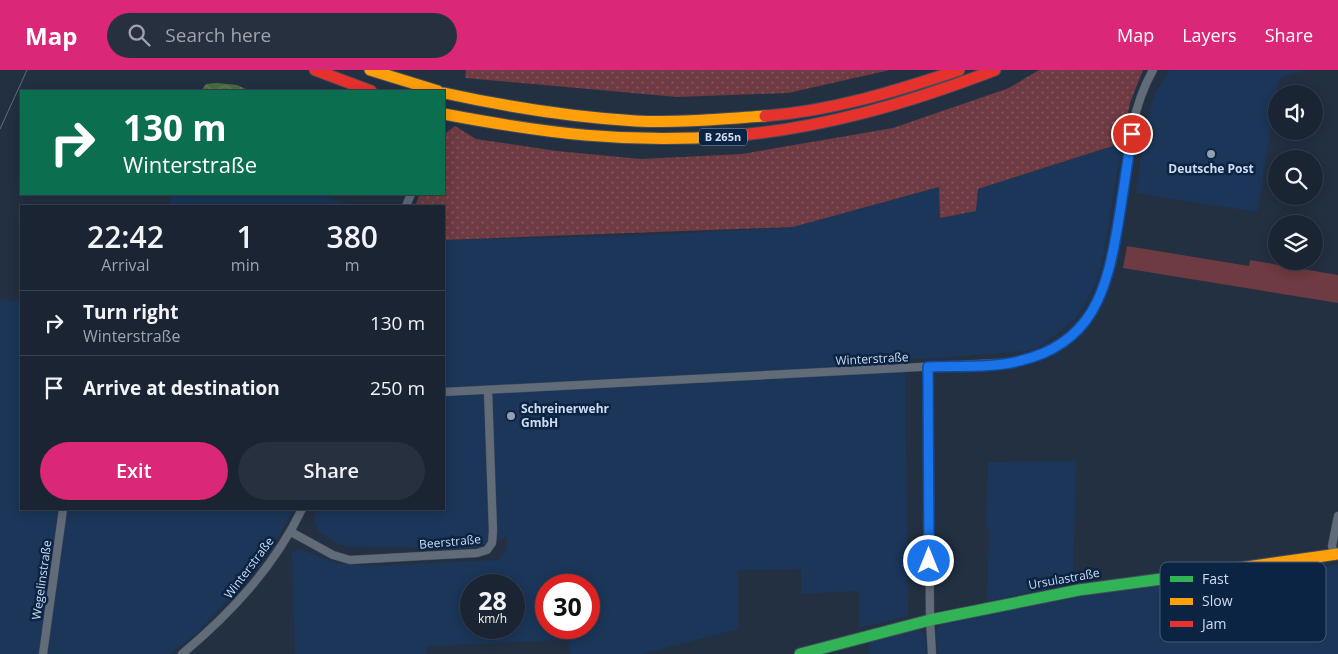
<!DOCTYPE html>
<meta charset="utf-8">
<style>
:root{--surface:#1a2432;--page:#27303e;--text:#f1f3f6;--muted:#9fa4ac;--line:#38414d;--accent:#db2777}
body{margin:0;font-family:"Open Sans",sans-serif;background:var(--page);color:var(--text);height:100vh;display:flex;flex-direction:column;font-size:19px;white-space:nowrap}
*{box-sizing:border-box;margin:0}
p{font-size:16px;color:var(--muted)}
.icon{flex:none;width:28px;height:28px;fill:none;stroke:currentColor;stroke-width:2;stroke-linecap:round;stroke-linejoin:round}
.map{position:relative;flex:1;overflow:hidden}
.drawer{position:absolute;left:20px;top:135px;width:425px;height:305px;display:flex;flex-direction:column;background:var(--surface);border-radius:0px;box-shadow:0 2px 12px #0003,0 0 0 1px var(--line)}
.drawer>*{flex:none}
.guide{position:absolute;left:20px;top:20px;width:425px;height:105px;border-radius:0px;box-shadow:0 2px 12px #0003,0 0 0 1px var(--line);background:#0b6e4f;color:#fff;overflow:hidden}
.fabs{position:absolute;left:1268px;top:15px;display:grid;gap:10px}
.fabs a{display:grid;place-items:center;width:55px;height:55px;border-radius:50%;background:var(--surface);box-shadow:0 2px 12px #0003,0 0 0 1px var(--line);font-size:25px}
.speed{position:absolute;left:460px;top:504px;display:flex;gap:10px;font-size:25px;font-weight:700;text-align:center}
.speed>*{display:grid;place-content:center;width:65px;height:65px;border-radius:50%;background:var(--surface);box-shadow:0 2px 12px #0003,0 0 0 1px var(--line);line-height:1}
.speed small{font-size:12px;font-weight:400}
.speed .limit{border:8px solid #d22;background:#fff;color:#111}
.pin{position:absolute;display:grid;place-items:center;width:42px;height:42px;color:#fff;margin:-21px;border:2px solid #fff;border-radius:50%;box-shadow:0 1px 5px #0007}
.me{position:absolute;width:55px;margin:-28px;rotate:0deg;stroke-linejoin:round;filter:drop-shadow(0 0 4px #0008)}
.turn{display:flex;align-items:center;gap:18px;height:105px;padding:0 20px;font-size:22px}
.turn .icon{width:65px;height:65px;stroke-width:2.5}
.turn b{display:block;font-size:35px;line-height:42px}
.eta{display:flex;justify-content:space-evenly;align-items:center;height:85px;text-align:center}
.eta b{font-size:30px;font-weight:600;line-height:35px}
.action{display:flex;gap:10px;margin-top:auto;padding:10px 20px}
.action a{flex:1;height:58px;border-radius:30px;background:var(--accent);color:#fff;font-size:20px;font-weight:600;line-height:58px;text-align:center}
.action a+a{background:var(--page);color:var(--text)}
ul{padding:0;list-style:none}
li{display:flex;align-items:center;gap:15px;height:65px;padding:0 20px;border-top:1px solid var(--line)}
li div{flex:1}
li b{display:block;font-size:19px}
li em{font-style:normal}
header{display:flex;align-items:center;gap:30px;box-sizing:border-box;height:70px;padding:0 25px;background:var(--accent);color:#fff}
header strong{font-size:24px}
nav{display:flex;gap:28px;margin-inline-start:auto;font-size:18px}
.search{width:350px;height:45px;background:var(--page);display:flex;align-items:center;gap:12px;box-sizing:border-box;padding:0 18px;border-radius:28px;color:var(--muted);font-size:19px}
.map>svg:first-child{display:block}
.built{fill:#1b3659;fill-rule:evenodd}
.grass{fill:url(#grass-dots)}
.park{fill:#6d3b41}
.water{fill:url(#water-waves)}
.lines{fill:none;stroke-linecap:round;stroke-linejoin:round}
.street-casing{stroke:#414c5b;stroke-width:9}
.fast-casing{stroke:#414c5b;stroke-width:13}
.slow-casing{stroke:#414c5b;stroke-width:13}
.jam-casing{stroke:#414c5b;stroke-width:13}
.street{stroke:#626c79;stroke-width:8}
.fast{stroke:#30b455;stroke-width:11}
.slow{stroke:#ff9f0a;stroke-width:11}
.jam{stroke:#e5322d;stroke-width:11}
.tram{stroke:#646e7b;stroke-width:1}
.route-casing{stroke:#114b97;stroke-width:12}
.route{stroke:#1a73e8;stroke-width:9}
.poi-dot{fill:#92a0b3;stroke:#0c2443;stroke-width:2}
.labels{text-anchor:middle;stroke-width:5;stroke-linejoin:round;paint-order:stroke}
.shield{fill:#0c2443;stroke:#93a5bc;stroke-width:1}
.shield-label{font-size:11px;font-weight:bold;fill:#cddcf0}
.poi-label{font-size:12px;font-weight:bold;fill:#cddcf0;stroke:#0c2443}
.street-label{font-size:12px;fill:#cddcf0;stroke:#0c2443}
.key{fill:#0c2443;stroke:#465b77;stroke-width:1}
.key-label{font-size:14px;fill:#cddcf0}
</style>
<header>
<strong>Map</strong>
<div class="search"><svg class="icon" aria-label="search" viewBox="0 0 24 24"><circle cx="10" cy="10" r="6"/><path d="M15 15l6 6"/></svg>Search here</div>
<nav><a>Map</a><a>Layers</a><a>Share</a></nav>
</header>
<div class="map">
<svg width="1338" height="584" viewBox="0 0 1338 584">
<defs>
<pattern id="grass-dots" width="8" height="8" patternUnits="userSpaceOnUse" patternTransform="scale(1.25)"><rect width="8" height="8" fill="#6d3b41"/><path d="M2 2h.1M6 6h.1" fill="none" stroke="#81575d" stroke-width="1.8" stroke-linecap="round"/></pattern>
<pattern id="water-waves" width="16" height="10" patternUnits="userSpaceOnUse" patternTransform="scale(1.25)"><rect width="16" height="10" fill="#4a6d3d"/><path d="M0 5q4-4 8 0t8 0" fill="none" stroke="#638159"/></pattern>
</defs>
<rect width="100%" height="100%" fill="#233042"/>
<!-- built -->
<path class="built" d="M1170 0H1305L1279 8 1257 142 1136 123 1146 51 1156 22Z
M1122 73 1101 198 1093 220 1076 248 1042 275 1027 281 905 290 908 546 859 558V521L801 524V499L738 500V559L642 584H570L568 570 426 576V584H295L292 482 299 479 336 493 371 496 498 490 507 479V467L473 478 348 477 337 473 319 462 315 450 316 439H444V170L656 165 793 157 940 117V148L978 119ZM471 515H514V558H471ZM546 515H589V558H546Z
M172 124H316L352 136H168Z
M0 230 21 232V439H294L273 476 257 498 198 562 170 584H0Z
M1076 391 1073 514 987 531 989 459 986 458 988 392Z
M1338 495V584H938L935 562 942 552 1104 521Z
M918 559 926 565 927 584H870L868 571Z"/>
<!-- grass -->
<path class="grass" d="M466 0H890L788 23 677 27 465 8Z
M1039 0H1143L1130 33 1122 73 978 119 976 141 940 148 939 117 793 157 444 170V136H415L420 124H444V64L455 56 476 69 557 81 641 89 742 84 893 58 1009 18Z"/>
<!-- park -->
<path class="park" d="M1127 176 1249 196 1250 190 1338 205V233L1123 198Z"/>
<!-- water -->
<path class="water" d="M217 13 237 15 250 21H201L206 14Z"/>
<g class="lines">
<defs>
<path id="street" d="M406 136 411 124
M928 297 930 550 932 584
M444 322 1016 292C1158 256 1097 97 1153 0
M291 462 333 485 350 490 477 483 487 480 492 473 493 461 488 321
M1334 484 1332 476 1338 446
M43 584 63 439
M182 584C231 543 274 497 302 439"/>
<path id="fast" d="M800 584 930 550 1079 520 1169 508"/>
<path id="slow" d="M370 0 438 21
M444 23C508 37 571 47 636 51 679 53 722 49 765 46
M444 44C544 63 627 74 729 66
M1169 508 1338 484"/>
<path id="jam" d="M315 0 371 21
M765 46C832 41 896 21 959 0
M729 66C821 59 909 33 995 0"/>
</defs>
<!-- street casing -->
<use href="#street" class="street-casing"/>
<!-- fast casing -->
<use href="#fast" class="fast-casing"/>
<!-- slow casing -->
<use href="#slow" class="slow-casing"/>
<!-- jam casing -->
<use href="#jam" class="jam-casing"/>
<!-- street -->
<use href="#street" class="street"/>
<!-- fast -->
<use href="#fast" class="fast"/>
<!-- slow -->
<use href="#slow" class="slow"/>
<!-- jam -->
<use href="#jam" class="jam"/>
<!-- tram -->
<path class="tram" d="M0 59 27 0"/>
</g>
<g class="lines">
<defs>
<path id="route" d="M929 491 928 297C956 296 992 298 1019 291 1093 274 1107 220 1118 154 1123 124 1127 94 1132 64"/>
</defs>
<!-- route casing -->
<use href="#route" class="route-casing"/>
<!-- route -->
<use href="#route" class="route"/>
</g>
<!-- markers -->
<g class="poi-dot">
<circle cx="1211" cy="84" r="5"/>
<circle cx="511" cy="346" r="5"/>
</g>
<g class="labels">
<!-- shield labels -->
<rect class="shield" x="699" y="58.5" width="48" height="17" rx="4"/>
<g class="shield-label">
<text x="723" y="71">B 265n</text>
</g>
<!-- poi labels -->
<g class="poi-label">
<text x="1211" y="103">Deutsche Post</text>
<text x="521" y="343" text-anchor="start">Schreinerwehr<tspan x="521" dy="14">GmbH</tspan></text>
</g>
<!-- street labels -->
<g class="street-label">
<text transform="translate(872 289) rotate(-3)" y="4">Winterstraße</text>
<text transform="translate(450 472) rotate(-5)" y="4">Beerstraße</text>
<text transform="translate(249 498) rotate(-53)" y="4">Winterstraße</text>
<text transform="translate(1064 509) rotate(-10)" y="4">Ursulastraße</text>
<text transform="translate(42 510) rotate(-82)" y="4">Wegelinstraße</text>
</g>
</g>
<!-- legend -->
<rect x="1160" y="492" width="166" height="80" rx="8" class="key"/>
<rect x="1170" y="506" width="23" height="6" fill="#30b455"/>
<rect x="1170" y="528" width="23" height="7" fill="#ff9f0a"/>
<rect x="1170" y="551" width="23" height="6" fill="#e5322d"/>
<g class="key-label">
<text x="1202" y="514">Fast</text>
<text x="1202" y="536">Slow</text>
<text x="1202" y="559">Jam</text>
</g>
</svg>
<div class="fabs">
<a><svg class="icon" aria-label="sound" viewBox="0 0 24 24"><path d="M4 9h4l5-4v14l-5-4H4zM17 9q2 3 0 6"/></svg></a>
<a><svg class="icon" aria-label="search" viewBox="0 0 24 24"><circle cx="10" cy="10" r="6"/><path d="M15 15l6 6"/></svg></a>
<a><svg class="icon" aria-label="layers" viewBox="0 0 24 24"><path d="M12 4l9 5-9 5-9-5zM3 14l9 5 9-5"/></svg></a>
</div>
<div class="speed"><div>28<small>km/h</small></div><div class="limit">30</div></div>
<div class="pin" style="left:1132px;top:64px;background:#d93025"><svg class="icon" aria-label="arrive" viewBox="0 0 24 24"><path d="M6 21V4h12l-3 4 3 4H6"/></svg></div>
<svg class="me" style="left:929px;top:491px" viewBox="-20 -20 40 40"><circle r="17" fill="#1a73e8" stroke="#fff" stroke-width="3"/><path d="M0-11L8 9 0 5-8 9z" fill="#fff"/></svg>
<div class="guide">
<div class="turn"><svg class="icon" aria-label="right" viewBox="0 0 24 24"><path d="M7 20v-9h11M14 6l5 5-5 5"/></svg><div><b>130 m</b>Winterstraße</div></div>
</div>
<section class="drawer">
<div class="eta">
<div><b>22:42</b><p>Arrival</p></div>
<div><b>1</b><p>min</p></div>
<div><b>380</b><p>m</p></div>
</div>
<ul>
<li><svg class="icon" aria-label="right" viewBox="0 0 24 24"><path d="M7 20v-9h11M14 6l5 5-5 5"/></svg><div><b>Turn right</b><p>Winterstraße</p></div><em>130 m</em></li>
<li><svg class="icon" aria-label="arrive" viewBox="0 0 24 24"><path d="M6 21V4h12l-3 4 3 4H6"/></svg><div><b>Arrive at destination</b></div><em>250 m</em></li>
</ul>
<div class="action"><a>Exit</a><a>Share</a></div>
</section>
</div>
